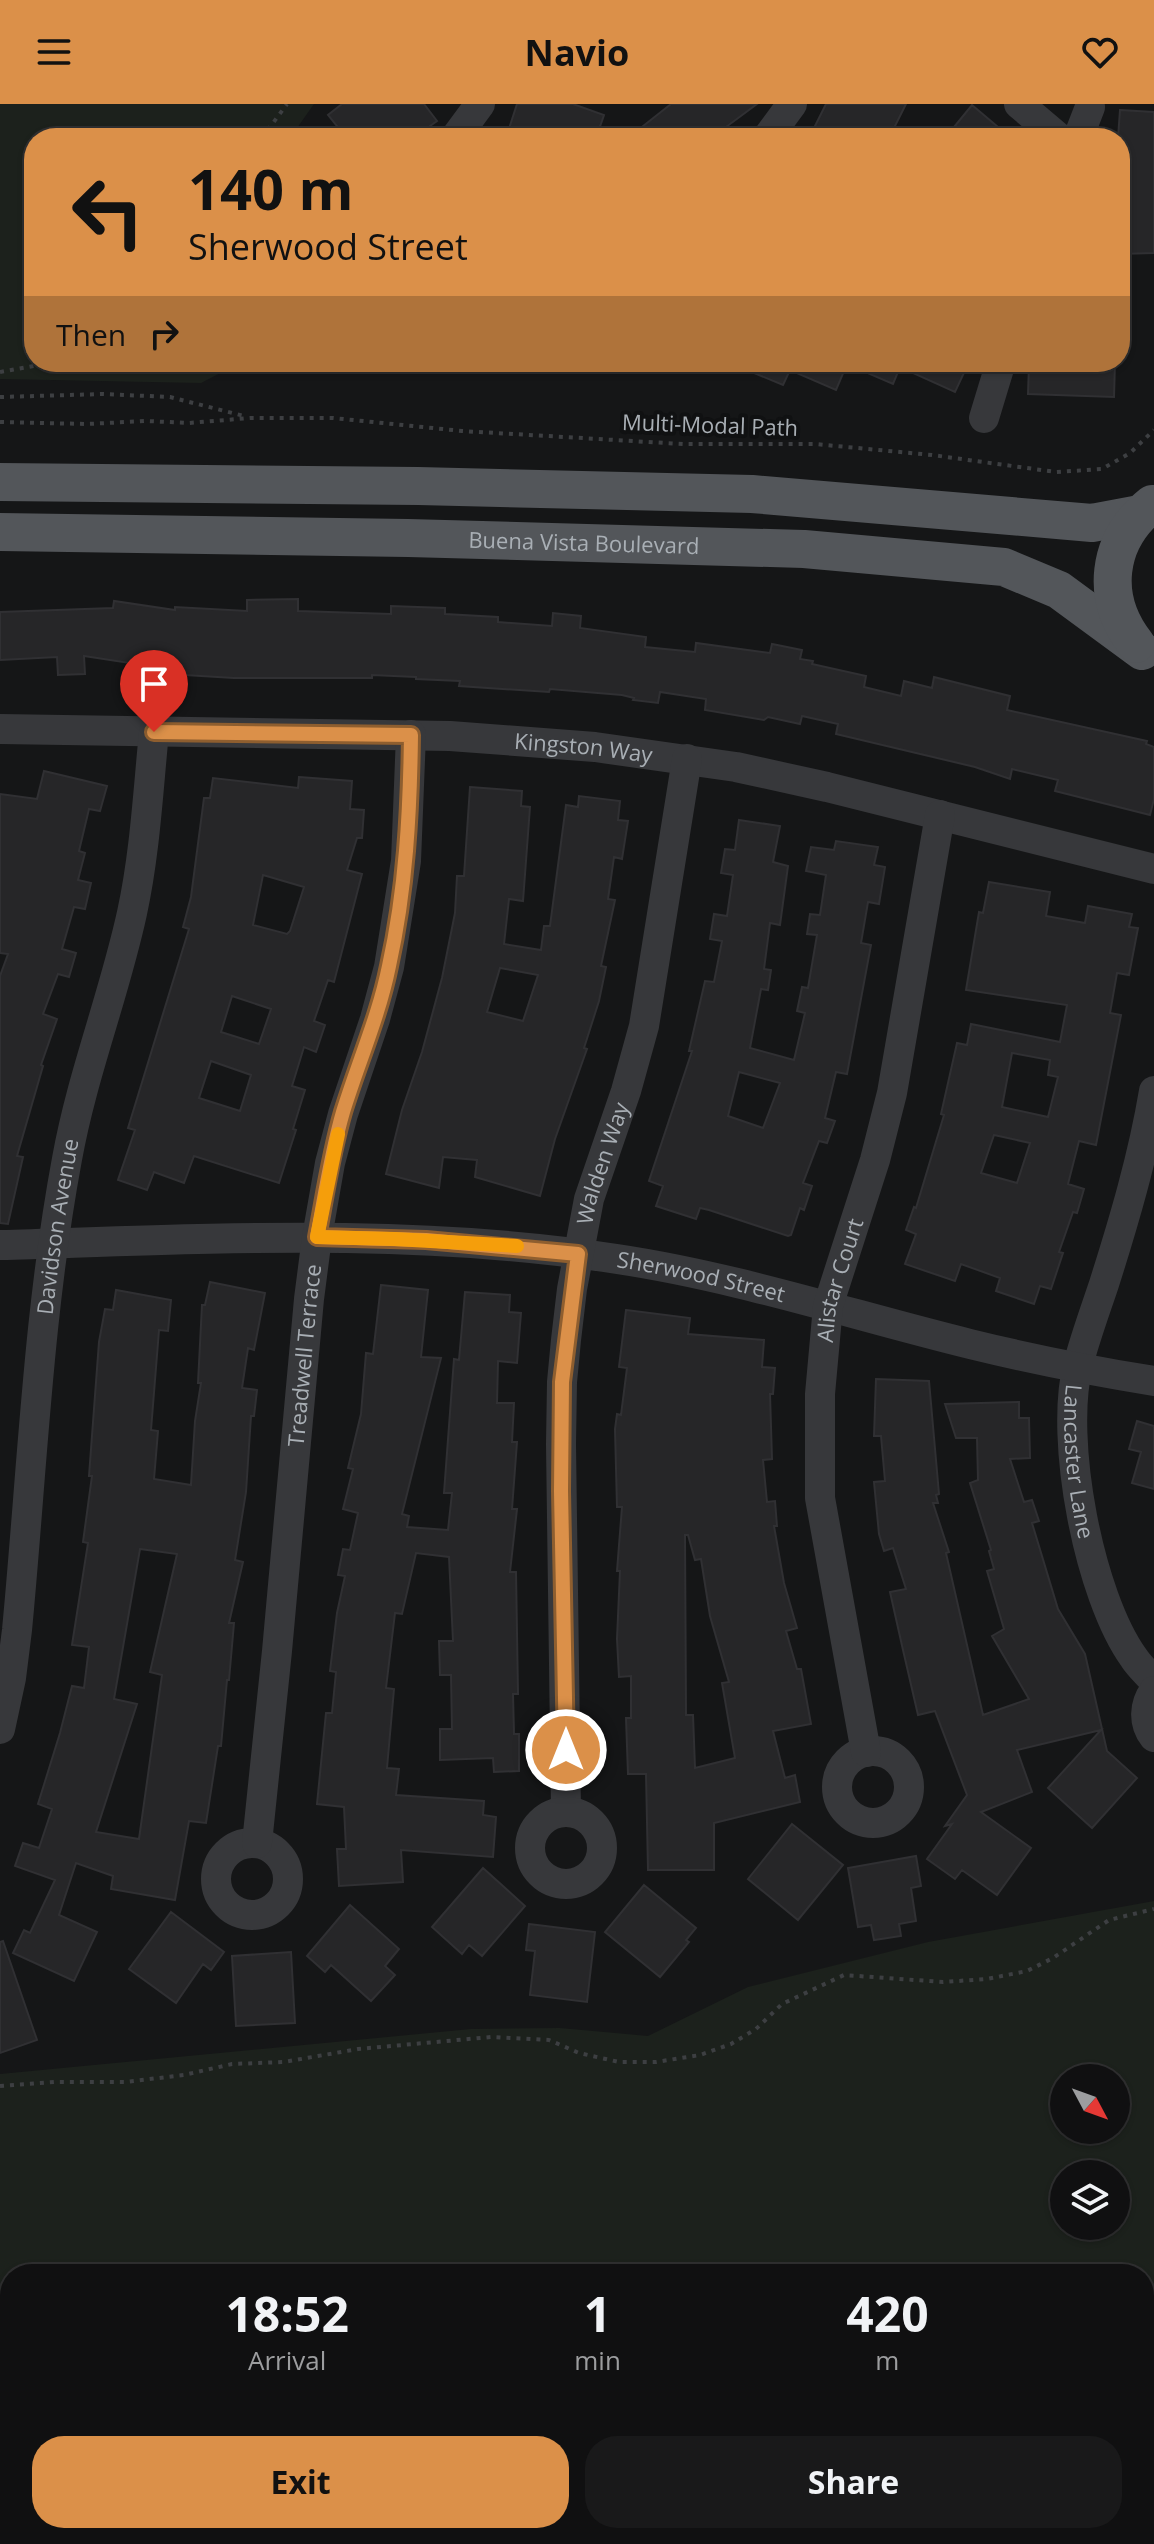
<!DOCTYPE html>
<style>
:root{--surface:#101011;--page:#19191a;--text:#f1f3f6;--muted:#9c9d9f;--line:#303031;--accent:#db9049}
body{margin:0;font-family:"Open Sans",sans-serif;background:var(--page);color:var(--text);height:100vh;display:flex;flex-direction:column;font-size:30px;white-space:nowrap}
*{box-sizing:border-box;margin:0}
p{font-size:26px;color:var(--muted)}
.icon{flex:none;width:44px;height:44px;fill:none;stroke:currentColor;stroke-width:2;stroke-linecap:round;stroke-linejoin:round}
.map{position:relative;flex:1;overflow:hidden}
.side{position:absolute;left:0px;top:2160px;width:1154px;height:280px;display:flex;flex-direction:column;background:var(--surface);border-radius:32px 32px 0 0;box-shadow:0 2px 6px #0004,0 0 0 2px var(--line)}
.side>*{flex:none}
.guide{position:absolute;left:24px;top:24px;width:1106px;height:244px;border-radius:32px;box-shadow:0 2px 6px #0004,0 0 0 2px var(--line);background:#db9049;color:#111;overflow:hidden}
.needle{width:52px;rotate:131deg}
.controls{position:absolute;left:1050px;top:1960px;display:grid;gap:16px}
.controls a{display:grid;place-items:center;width:80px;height:80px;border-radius:50%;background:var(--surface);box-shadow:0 2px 6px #0004,0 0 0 2px var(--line);font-size:40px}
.pin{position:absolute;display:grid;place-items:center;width:68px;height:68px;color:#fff;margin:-82px -34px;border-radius:50% 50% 50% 0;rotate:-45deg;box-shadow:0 0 8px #0007}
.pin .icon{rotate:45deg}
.me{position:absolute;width:88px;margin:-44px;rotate:0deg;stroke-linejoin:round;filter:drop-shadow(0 0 6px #0008)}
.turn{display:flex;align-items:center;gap:28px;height:168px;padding:0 32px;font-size:36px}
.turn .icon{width:104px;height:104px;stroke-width:2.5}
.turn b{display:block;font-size:56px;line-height:68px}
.then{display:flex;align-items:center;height:76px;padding:0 32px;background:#0003;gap:16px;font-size:30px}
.eta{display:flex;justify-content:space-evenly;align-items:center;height:136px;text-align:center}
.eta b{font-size:48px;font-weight:700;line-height:56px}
.primary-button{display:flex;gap:16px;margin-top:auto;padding:16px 32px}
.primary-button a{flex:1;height:92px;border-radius:32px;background:var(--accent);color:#111;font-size:32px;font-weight:700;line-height:92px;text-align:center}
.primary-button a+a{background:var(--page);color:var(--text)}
header{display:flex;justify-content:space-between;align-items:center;height:104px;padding:0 32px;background:var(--accent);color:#111;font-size:36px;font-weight:700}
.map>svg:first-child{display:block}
.green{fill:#1c211c;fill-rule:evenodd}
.water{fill:#2d3639}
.building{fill:#262628;stroke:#303033;stroke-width:2;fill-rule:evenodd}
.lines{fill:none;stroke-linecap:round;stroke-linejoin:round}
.path{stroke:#3d3f42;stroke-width:4;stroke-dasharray:4 6;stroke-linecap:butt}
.minor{stroke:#37383b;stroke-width:30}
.major{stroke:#53565a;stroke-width:38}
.route-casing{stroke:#8e5e2f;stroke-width:20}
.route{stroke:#db9049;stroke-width:14}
.slow{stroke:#f59e0b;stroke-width:14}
.labels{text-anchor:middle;stroke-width:8;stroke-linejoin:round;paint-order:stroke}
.street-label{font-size:22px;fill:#a9afb5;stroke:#101112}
</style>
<header><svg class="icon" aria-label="menu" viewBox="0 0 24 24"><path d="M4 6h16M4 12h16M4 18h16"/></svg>Navio<svg class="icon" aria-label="heart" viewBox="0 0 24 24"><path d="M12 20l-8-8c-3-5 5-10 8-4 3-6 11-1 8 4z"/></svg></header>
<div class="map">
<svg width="1154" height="2440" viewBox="0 0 1154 2440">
<rect width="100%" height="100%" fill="#151617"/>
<!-- green -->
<path class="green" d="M0 0H314L290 34H34V258H242L201 279 0 275Z
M1154 1797V2440H0V1970L471 1925 560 1924 648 1932 748 1883 928 1838ZM1064 1974H1116V2026H1064ZM1064 2070H1116V2122H1064ZM10 2170H1144V2430H10Z"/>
<!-- water -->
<path class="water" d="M0 2250 10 2253V2337L0 2341Z"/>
<!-- building -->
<path class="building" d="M342 0H424L437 17 413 34H322L337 22 328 11Z
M517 0H573L604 11 596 34H506Z
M671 0H757L726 23 737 34H628Z
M826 0H906L889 34H809Z
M972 1 1011 34H945Z
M1120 6 1154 8V149L1120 150 1118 34Z
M728 258H969L955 288 900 263 893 280 847 260 836 286 790 266 783 281Z
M1060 258H1115L1114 293 1028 290 1029 260 1060 261Z
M298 495V507L391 510V502L445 504V510L498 513V518L552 522 553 509 581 512 580 524 646 533 645 543 695 548 696 539 770 549 772 540 802 546 800 555 813 557 812 560 866 572 864 583 901 592 904 577 932 584 934 573 1010 592 1007 606 1147 637 1146 640 1154 643V695L1150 711 1055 687 1058 676 1012 665 1010 675 975 663 836 630 838 620 802 612 800 620 768 613 764 616 705 606 706 595 660 588 658 599 633 596 634 594 622 591 550 585 549 588 459 582 460 577 416 575V573L372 571V574H234L152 569 151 575 129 572 130 559 84 552 85 570 58 571 57 553 0 556V508L113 504 114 497 175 506V503L247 507V496Z
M44 667 107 682 100 707 89 705 79 747 85 749 78 776 91 779 85 805 74 803 62 845 76 849 69 873 58 870 43 910 57 915 41 961 43 962 17 1052 23 1053 8 1120 0 1119V872L8 850 0 849V690L37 695Z
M299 673 352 677 350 705 364 706 362 734H357L347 766 362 770 334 878 328 876 314 917 325 921 316 948 304 943 292 982 305 986 293 1025 296 1026 279 1079 194 1052 184 1079 154 1068 147 1086 118 1076 135 1026 128 1024 189 825 183 823 191 793 204 694H210L213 674 298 684ZM263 771 304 783 290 827 287 830 253 821ZM232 892 271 905 259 940 221 928ZM211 957 251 971 240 1007 199 994Z
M470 683 522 687 521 702 530 703 523 797 509 795 504 840 541 846 544 822H550L566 701 578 703 579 692 620 697 618 716 628 717 622 755 614 753 608 795 615 796 601 862 606 863 599 897 584 944 587 945 555 1035 540 1092 475 1073 477 1056 443 1053 439 1084 386 1070 402 1006 422 948 442 874 455 809 457 772H464ZM500 864 538 871 523 917 487 908Z
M739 716 780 722 773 758 788 762 780 821 770 819 764 865 771 866 768 886 761 885 750 944 794 956 805 909 797 907 802 883 808 884 817 831 807 830 810 810 820 811 826 771 806 767 811 743 834 746 836 737 878 743 874 761 885 763 879 800 868 798 861 839 871 841 847 970 836 968 825 1014 835 1017 827 1039 819 1037 803 1079 812 1082 804 1106 800 1104 791 1131 788 1132 709 1106 700 1104 696 1115 656 1102 663 1082 649 1077 692 947H689L705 877 714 878 722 837 710 835 714 810 727 812 733 771 721 769 725 745 735 746ZM739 968 780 979 763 1024 728 1012Z
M989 778 1050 788 1046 812 1085 819 1088 802 1132 810 1129 823 1138 824 1129 871 1117 869 1110 909 1121 911 1096 1041 1079 1037 1068 1080 1084 1085 1077 1109 1073 1108 1059 1148 1063 1149 1051 1185 1040 1182 1034 1200 996 1187 1000 1174 961 1160 955 1177 905 1160 916 1130 906 1126 914 1103 916 1104 944 1011 941 1010 957 939 967 941 971 920 1060 938 1067 901 966 886 979 808 983 809ZM1012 949 1050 956 1048 971 1058 973 1048 1013 1002 1003ZM994 1031 1030 1039 1017 1079 981 1069Z
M210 1178 265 1189 254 1246 248 1244 242 1284 257 1286 254 1312H251L246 1388 235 1456 243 1458 229 1519H234L229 1576H227L221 1642H218L206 1719 189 1717 175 1796 111 1785 113 1772 76 1759 59 1811 97 1828 74 1877 13 1849 24 1826 30 1829 55 1776 15 1762 23 1739 39 1744 52 1705 38 1700 60 1629 72 1582 84 1584 89 1543 72 1541 88 1439 83 1438 92 1372H89L99 1238 105 1205 113 1206 116 1186 171 1196 168 1227 159 1226 151 1326 158 1327 154 1375 191 1381 195 1317 201 1279H198L202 1201H205ZM140 1445 177 1450 150 1568 162 1571 139 1735 96 1728 137 1600 114 1595Z
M381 1181 428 1186 421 1253 441 1254 402 1410 409 1412 407 1423 448 1426 452 1389H444L454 1255 459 1256 465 1188 510 1191 509 1208 521 1209 517 1259 498 1257 497 1299H514L512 1338H517L512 1405H517L510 1468H516L518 1590H513L514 1630H519V1667L494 1668 493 1654 440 1656V1625H452L451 1571H440L439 1537H453L449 1453 416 1449 402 1510 395 1509 386 1584 394 1585 387 1664 399 1665 396 1691 484 1697 483 1711 496 1713 493 1753 401 1746 403 1778 339 1782 337 1745H346L344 1703 317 1700 326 1609H332L336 1568 330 1567 337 1509 345 1472 338 1471 343 1445 350 1446 358 1409 343 1405 353 1365 348 1364 361 1310 366 1249 373 1250Z
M626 1206 690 1214 688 1230 764 1236 762 1263 775 1264 773 1290H770L772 1355 763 1356 767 1398 775 1397 777 1422H774L784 1479 797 1524 786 1527 797 1565H801L811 1620 773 1627 785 1674 795 1671 800 1698 714 1719V1766H648L646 1670H628L626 1614H631V1572L619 1573 617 1535 620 1467H617L622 1403H617L615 1325 617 1310 621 1311 627 1264 619 1263ZM685 1431H688L695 1456 701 1455 710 1512 729 1578 722 1579 735 1654 695 1664 693 1611H686Z
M876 1275 929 1277 939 1390 936 1391 938 1399H933L949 1448 946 1449 983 1611 1029 1595 992 1532 1004 1525 987 1467 994 1465 989 1447 991 1446 970 1379 978 1376 977 1334H956L945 1300 1019 1298V1314H1029L1030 1354 1010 1355 1024 1398 1032 1396 1039 1417 1032 1419 1058 1505 1085 1550 1107 1647 1137 1674 1092 1724 1048 1684 1101 1626 1017 1646 1032 1688 981 1708 1031 1744 997 1791 962 1766 955 1775 927 1755 952 1720 945 1722 967 1691 935 1607 918 1611 903 1546 890 1488 906 1485 893 1444 884 1447 879 1430 874 1378 885 1377 881 1332H874Z
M1137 1317 1154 1322V1385L1132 1379 1141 1348 1129 1345Z
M792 1720 843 1761 798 1816 748 1775Z
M916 1752 921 1782 911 1784 916 1817 899 1820 901 1832 874 1836 871 1821 858 1823 848 1764Z
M483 1764 525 1802 482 1852 469 1841 462 1850 432 1823Z
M644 1781 696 1824 686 1836 689 1838 660 1873 605 1828Z
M350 1801 399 1845 385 1862 395 1871 371 1897 331 1861 325 1868 307 1852Z
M171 1808 224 1848 211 1866 203 1860 176 1899 129 1865Z
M529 1820 595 1828 587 1898 530 1891 535 1847 526 1846Z
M3 1837 37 1936 0 1949V1838Z
M291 1848 295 1919 236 1922 232 1852Z"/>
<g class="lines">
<!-- path -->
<path class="path" d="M262 34 287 0
M99 258 130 263 143 258
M0 268 56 258
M0 293 103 290 170 293 244 312
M0 318 87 320 146 317 189 319 250 314H333L462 327 683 340H815L932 351 1056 368 1102 365 1130 349 1154 326
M0 1982 54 1978H125L184 1971 232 1960 284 1958 358 1945 491 1933 549 1936 579 1949 619 1958H656L700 1951 731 1940 756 1925 782 1900 844 1871 943 1878 987 1875 1027 1867 1053 1854 1109 1816 1154 1805"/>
<!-- minor -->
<g class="minor">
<path d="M1019 0 1059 34"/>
<path d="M455 34 480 0"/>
<path d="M767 34 792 0"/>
<path d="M1078 34 1090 3"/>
<path d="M984 314 1001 258"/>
<path id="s1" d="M0 625 450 632 595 643 736 663 827 683 1154 765"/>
<path id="s2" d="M1154 987C1143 1053 1124 1117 1104 1180 1095 1207 1085 1234 1078 1261 1059 1335 1089 1492 1134 1554 1139 1562 1147 1569 1154 1577"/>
<path id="s3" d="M0 1141C206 1135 412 1123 617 1155 737 1173 852 1211 970 1240 1031 1255 1092 1267 1154 1277"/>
<path d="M1154 1587C1144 1601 1143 1619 1154 1633"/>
<path id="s4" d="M0 1625 11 1574 17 1526C32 1369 38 1210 67 1055 82 971 114 892 132 809 145 749 148 688 154 628"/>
<circle cx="873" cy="1683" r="36"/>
<path id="s5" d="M866 1648 820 1394V1290L828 1202 875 1056 892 989 940 711"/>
<path id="s6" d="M566 1707 561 1340 562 1278 566 1236 572 1185 589 1095 626 987 644 922 687 655"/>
<circle cx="566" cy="1744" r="36"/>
<circle cx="252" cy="1775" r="36"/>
<path id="s7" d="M257 1739 277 1547 309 1195 317 1133 330 1059 343 1010 375 915 389 863 406 757 411 631"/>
</g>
<!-- major -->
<g class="major">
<path d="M0 378 418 382 752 390 1092 419 1140 410"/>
<path id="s8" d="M0 428 408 434 804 445 1004 463 1059 486 1142 547"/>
<path d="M1136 540C1100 494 1106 437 1152 400"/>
</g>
</g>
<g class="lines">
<defs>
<path id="route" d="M154 628 411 631C410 709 406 785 389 862 379 912 358 959 343 1008 331 1049 325 1091 317 1133L426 1136 578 1150 562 1278 561 1387 566 1646"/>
</defs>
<!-- route casing -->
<use href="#route" class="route-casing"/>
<!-- route -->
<use href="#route" class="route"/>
<!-- slow -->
<path class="slow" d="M338 1030 317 1133 395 1135 517 1142"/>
</g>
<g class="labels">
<!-- street labels -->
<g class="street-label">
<text transform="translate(710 321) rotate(2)" y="8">Multi-Modal Path</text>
<text dy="8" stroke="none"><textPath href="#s8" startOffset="584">Buena Vista Boulevard</textPath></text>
<text dy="8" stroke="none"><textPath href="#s1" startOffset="584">Kingston Way</textPath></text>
<text dy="8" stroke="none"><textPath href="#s6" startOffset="652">Walden Way</textPath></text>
<text dy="8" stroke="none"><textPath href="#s4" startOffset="506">Davidson Avenue</textPath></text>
<text dy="8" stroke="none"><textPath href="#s3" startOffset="704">Sherwood Street</textPath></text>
<text dy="8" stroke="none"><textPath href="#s5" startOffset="478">Alistar Court</textPath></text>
<text dy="8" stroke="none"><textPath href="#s7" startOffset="490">Treadwell Terrace</textPath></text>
<text dy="8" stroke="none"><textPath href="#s2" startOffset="382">Lancaster Lane</textPath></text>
</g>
</g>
</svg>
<div class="controls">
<a><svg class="needle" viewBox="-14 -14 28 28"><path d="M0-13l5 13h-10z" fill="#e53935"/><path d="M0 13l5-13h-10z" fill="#9c9d9f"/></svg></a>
<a><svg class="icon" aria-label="layers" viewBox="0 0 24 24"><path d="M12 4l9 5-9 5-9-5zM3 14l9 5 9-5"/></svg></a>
</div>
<div class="pin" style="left:154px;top:628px;background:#d93025"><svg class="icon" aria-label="arrive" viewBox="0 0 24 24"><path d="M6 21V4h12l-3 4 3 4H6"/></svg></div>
<svg class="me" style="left:566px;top:1646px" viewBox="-20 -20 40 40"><circle r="17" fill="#db9049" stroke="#fff" stroke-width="3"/><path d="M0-11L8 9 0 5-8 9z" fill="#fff"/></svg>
<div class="guide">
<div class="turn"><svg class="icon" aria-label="left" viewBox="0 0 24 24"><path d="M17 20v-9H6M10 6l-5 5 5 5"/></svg><div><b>140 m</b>Sherwood Street</div></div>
<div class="then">Then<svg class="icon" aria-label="right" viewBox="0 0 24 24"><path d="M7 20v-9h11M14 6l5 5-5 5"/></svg></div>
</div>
<section class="side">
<div class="eta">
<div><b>18:52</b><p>Arrival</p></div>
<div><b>1</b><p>min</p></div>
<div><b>420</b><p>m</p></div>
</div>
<div class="primary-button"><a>Exit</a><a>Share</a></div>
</section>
</div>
